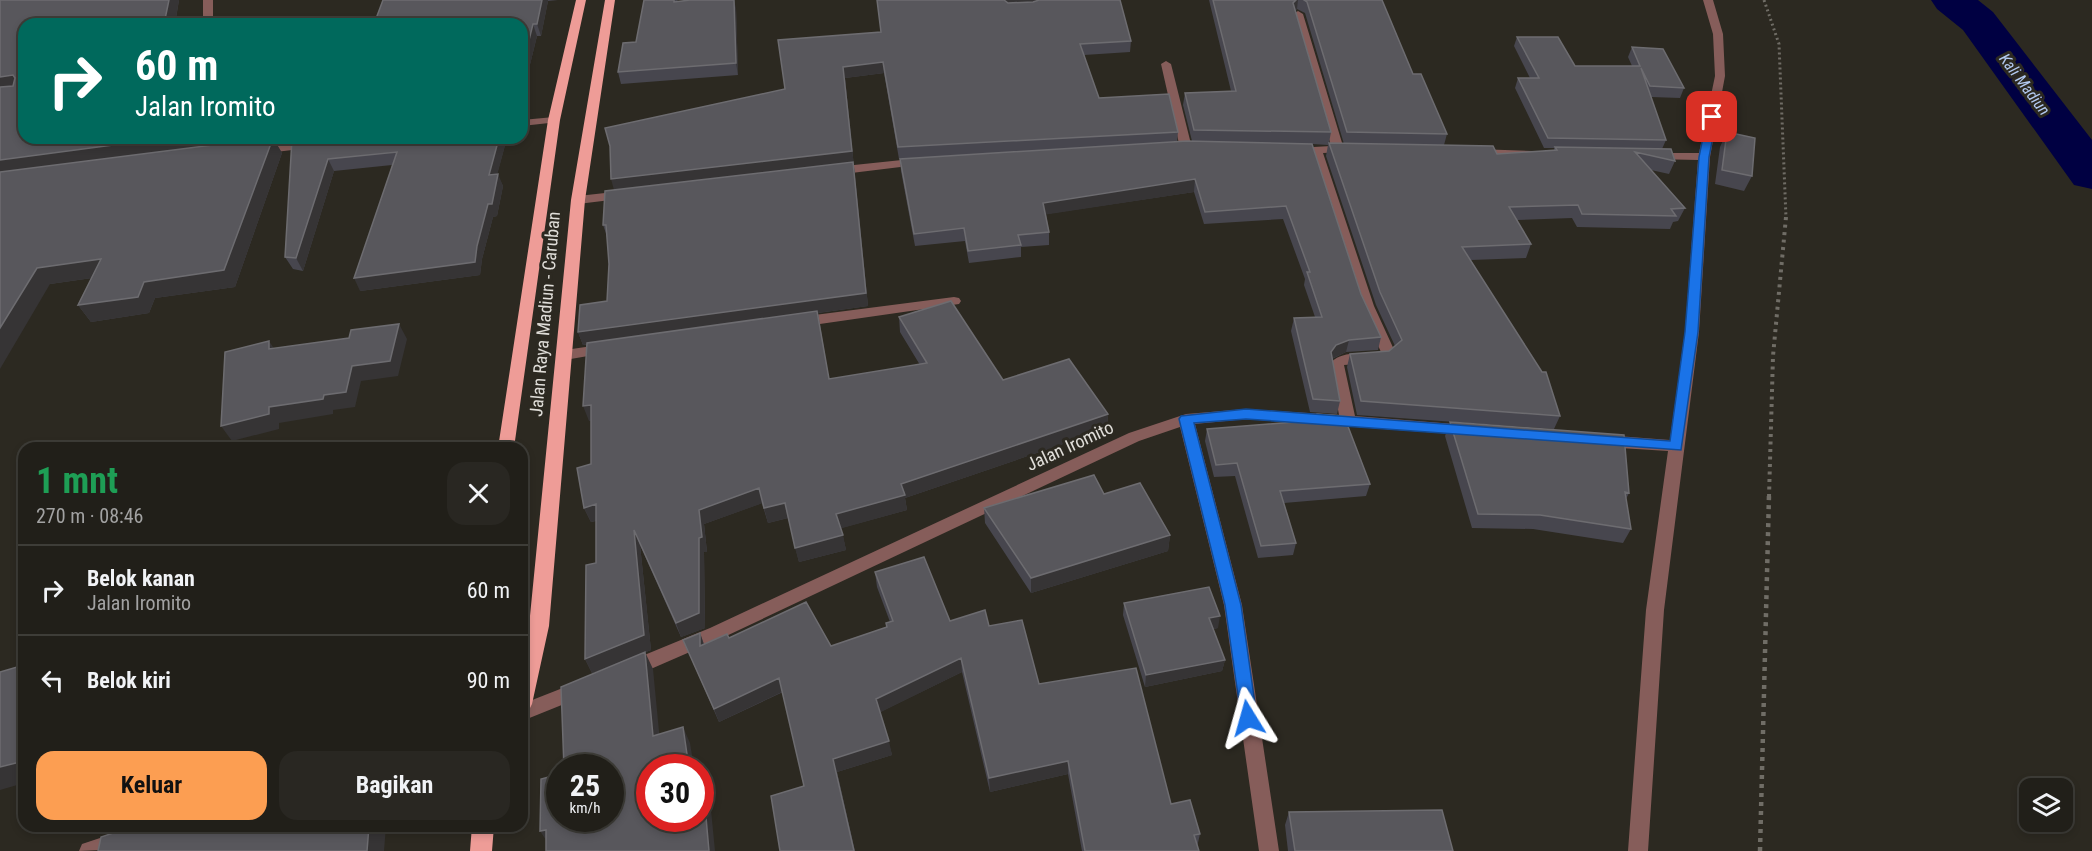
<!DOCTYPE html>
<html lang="id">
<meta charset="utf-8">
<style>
:root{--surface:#211f19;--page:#292722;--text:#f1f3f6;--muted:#a2a2a2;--line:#3e3d38;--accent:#fc9e52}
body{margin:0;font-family:"Roboto Condensed",sans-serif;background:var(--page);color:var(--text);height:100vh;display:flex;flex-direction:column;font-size:22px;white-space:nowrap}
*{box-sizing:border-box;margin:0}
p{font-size:20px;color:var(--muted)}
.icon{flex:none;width:33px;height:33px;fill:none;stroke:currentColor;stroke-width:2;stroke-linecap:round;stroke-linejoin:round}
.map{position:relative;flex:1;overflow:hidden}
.side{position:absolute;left:18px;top:442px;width:510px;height:390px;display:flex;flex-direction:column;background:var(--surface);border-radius:18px;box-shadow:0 3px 9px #0003,0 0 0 2px var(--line)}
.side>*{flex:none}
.guide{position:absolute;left:18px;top:18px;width:510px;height:126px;border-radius:18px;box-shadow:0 3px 9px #0003,0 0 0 2px var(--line);background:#00695c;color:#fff;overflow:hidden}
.buttons{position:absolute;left:2019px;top:778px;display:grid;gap:12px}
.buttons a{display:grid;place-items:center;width:54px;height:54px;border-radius:12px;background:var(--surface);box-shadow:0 3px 9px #0003,0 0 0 2px var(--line);font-size:30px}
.speed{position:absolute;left:546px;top:754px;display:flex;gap:12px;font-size:30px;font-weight:700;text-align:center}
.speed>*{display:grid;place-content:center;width:78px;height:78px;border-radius:50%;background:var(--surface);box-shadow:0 3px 9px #0003,0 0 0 2px var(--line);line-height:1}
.speed small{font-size:15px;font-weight:400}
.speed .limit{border:9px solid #d22;background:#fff;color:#111}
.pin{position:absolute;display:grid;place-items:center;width:51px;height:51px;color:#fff;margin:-26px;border-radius:12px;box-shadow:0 3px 9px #0006}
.me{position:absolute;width:66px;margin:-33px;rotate:352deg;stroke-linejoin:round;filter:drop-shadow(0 0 4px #0008)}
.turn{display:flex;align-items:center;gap:21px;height:126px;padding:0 18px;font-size:27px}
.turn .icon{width:78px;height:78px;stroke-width:2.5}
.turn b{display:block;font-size:42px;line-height:51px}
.round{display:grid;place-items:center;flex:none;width:63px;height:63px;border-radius:18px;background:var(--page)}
.summary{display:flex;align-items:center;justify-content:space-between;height:102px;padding:0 18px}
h1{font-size:36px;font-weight:700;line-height:45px;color:#1e9e55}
.cta{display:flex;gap:12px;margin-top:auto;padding:12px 18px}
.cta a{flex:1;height:69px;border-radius:18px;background:var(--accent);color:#111;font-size:24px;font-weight:700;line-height:69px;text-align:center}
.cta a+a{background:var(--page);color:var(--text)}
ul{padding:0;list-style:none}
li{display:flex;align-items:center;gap:18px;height:90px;padding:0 18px;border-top:2px solid var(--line)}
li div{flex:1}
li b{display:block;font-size:22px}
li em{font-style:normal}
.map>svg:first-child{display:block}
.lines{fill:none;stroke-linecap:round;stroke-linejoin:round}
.river{fill:#000042;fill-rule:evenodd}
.path-far2{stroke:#706d66;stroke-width:3;stroke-dasharray:2 3;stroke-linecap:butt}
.path-far1{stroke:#706d66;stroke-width:4;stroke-dasharray:3 4.5;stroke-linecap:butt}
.path{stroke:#706d66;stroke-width:4.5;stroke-dasharray:4 5;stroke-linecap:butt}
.minor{fill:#865d5a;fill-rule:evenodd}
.trunk{fill:#ee9c97;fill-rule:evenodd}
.wall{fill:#47464e;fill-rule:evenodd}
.shaded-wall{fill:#363435}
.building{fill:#58575c;stroke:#6d6c70;stroke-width:1.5}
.route{fill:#1a73e8;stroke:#114b97;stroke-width:1.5}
.labels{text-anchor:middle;stroke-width:6;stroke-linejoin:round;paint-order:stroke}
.far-water-label{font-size:16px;font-style:italic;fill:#b3caf1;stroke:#2c2921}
.street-label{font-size:18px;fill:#e0ded9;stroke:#2c2921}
</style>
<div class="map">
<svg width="2092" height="851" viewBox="0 0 2092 851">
<rect width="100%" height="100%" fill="#2c2921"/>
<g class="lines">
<!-- river -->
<path class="river" d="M1931 0H1978L1993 12 2092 140V189L2074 185 1963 30 1937 9Z"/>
<!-- path-far2 -->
<path class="path-far2" d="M1764 0 1779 44 1786 218"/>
<!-- path-far1 -->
<path class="path-far1" d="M1769 497 1773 356 1786 217"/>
<!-- path -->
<path class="path" d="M1760 851 1769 495"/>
<!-- minor -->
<path class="minor" d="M203 0H213V24H203Z
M1703 0H1713L1723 34 1725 76 1710 157 1699 332 1664 610 1648 851H1628L1646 610 1668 451 1604 447 1596 441 1604 435 1670 440 1685 332 1698 160 1653 159 1647 156 1653 153H1699L1715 76 1713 34Z
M1298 11 1303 14 1343 146 1353 149 1347 152 1323 153 1374 306 1396 354 1385 362 1344 365 1355 416 1467 425 1475 430 1467 435 1246 419 1195 424 1242 605 1279 851H1259L1224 605 1180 427 1139 441 722 638 637 675 631 677 625 675 622 669 625 663 710 628 1129 433 1186 414 1246 409 1339 415 1330 364C1340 350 1365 354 1381 352L1360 306 1311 154H1296L1290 151 1296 148 1331 146 1293 14Z
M1166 61 1171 64 1192 148 1186 151 1180 148 1161 64Z
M554 117 560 120 558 122 522 126V120Z
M213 138H225L218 155 212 158 206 155Z
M313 142 317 143V147L259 154 253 151 259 148Z
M1476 149 1533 151 1539 154 1533 157 1472 154V150Z
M921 158 927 162 925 164 835 175 829 171 835 167Z
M623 191 627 192V198L578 204 572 200 578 196Z
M954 297 959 298 961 301 959 304 799 327 792 322 799 317Z
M606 344 613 349 611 352 565 360 558 355 565 350Z
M578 682 584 684 587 690 584 696 522 721V704Z
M118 832 125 835 128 842 125 849 79 851 82 844Z"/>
<!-- trunk -->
<path class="trunk" d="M576 0H586L560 120 514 448H498L548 120Z
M605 0H615L585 200 549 626 532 704 529 710 522 713V659L529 626 571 200Z
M472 826H494L492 851H470Z"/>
</g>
<!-- wall -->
<path class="wall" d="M0 0H179L175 24H24L212 138 208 146 221 144 217 138H287L286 142 276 143 282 153 235 287 155 298 149 313 91 322 78 305 92 278 50 284Z
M383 0H558L548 1 541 36H537L522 97V24Z
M644 0H678L677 1 736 8 738 75 621 84 618 72 636 42Z
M1038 0 1030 2 1131 41 1130 52 1084 55 1099 98 1178 132 1177 142 1192 141 1183 105 1185 93 1231 91 1209 0H1382L1413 74 1447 134 1444 145 1497 154 1554 151V148H1544L1515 88 1518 78H1530L1514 46 1517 37 1575 66H1632L1628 57 1632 47 1684 88 1680 98 1651 97 1666 140 1662 149 1675 161 1669 174 1651 170 1685 208 1678 221 1673 222 1670 229 1577 227 1572 218 1517 220 1531 244 1526 258 1471 260 1560 416 1554 429 1357 415 1347 367 1350 354 1389 351 1395 346 1376 305 1326 156 1328 145 1312 144 1361 294 1381 337 1378 350 1346 352 1332 359 1340 401 1337 414 1310 412 1291 331 1294 318 1315 317 1304 285 1305 279 1283 219 1204 224 1194 192 1046 214 1049 232V245L1021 247V257L969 263 965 241 915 246 901 171 900 159 934 157 899 159 884 73 845 78 868 306 818 313 829 379 920 365 900 332 899 317 1003 380 1108 414 1107 429 905 498 907 510 841 528 846 550 799 562 788 518 768 523 762 503 704 524 707 552H704L705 628 681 637 640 545 651 650 592 673 585 659 596 563V521L591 522 584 508 591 464V420L589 421 586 345H583L578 332 607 301 609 264 607 236 603 225 614 190 785 89 881 32ZM1297 9 1305 13 1344 144 1329 143 1331 132 1295 11Z
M1727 132 1752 176 1744 191 1715 184 1720 147Z
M298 138H507L497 174 503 186 497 216 493 217 482 259 480 275 360 291 392 165 334 171 303 271 293 269 285 257Z
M1317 414 1370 484 1366 496 1284 503 1296 543 1293 555 1258 558 1235 476 1214 477 1205 441 1207 429 1315 420Z
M1450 422 1629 493 1626 499 1631 529 1623 543 1533 529 1472 528 1445 436Z
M1104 494 1170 535 1168 551 1031 593 985 523 984 508Z
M875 572 950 621 989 626 1039 684 1171 804 1200 834 1197 847 1199 851H1082L1068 774 990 792 962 672 880 712 892 755 837 772 855 851H780L804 786 783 692 719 722 683 640 700 633 704 644 729 638 831 646 886 627V623L890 622 877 587Z
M1124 603 1218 628 1213 629 1225 660 1222 671 1145 687 1123 615Z
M1289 812 1453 851H1288L1285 825Z"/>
<!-- shaded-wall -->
<path class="shaded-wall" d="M169 0H179L175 24H164Z
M542 0H548V1L541 36 537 24Z
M734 0 736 8 738 75 736 63Z
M1002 0H1038L1002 9Z
M1296 0H1298L1297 9 1291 15 1293 3Z
M533 24 537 36 522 97V68Z
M883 62 884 73 845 78 868 306 583 345 578 332 866 293 614 190 611 179 843 67Z
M13 75 24 91 0 95V77Z
M166 138H212L205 150 0 177V160Z
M273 138 282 153 235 287 155 298 149 313 91 322 78 305 144 282Z
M499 138H507L494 187 489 175Z
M328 159 334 171 303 271 296 258Z
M498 174 503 186 497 216 493 217 482 259 480 275 360 291 354 278 477 246 488 204Z
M1195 179 1194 192 1043 215V203Z
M101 259 113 275 50 284 0 369V328L37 268Z
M399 324 407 339 398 376 361 381 355 407 333 410V414L279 423V429L232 441 221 426 269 407 324 395 352 366Z
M1349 340 1346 352 1333 358 1328 364 1331 352 1336 345Z
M269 341 279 356 269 349Z
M591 405 597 419 589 421 583 406Z
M1108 414 1107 429 905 498 907 510 839 529 836 514 901 484Z
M759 488 763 503 704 524 707 552H704L705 628 681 637 676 623 699 510Z
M785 503 788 518 768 523 764 508Z
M596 504 602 519 591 522 584 508Z
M634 530 640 545 651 650 592 673 585 659Z
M843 535 846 550 799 562 795 548Z
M1170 535 1168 551 1031 593V578Z
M1220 616 1218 628 1207 630 1209 618Z
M700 633 705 648 700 646Z
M645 652 653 669 661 752 653 736Z
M961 658 962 672 879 713 876 699Z
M1225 660 1222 671 1145 687 1146 675Z
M779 678 784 691 719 722 714 709Z
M683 727 690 743 694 768H689Z
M889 741 892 755 837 772 854 851 833 759Z
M24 761V783L0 790V767Z
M1068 761V774L990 792 989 778Z
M704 795 711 810 715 851H709Z
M369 826H386L384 851H367Z
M546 830 550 846 540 831Z"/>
<!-- building -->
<path class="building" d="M0 0H169L164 24H24V138H166L0 160V87L13 86 15 78 13 75 0 77Z
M383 0H542L537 24H533L522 68V24H374Z
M644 0H674V2L690 0H734L736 63 618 72 623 43 636 42Z
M877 0H1004L1008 3 1033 2 1039 0H1120L1131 41 1080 44 1099 98 1169 94 1178 132 898 147 883 62 843 67 852 151 611 179 610 146 605 128 785 89 778 40 881 32Z
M1213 0H1296L1293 3 1331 132 1194 130 1185 93 1236 91Z
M1304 0H1382L1413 74H1421L1447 134 1347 132 1307 2Z
M1517 37H1558L1575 66H1640L1632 47 1663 49 1684 88 1650 86 1641 68 1666 140 1548 138 1518 78H1539Z
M1727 132 1755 138 1752 176 1722 170Z
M268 138H273L224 270 144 282 138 297 78 305 101 259 37 268 0 328V172Z
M306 138H499L489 175 498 174 492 204H488L477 246 475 262 354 278 397 152 328 159 296 258 285 257 292 139Z
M1187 141 1312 144 1361 294 1381 337 1349 340 1336 345 1331 352 1340 401 1313 399 1294 318 1322 317 1307 272H1310L1286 206 1205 212 1195 179 1043 203 1049 232 1018 235 1021 245 968 251 964 228 914 234 900 159Z
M1329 143 1493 146 1497 154 1557 150 1555 147 1671 149 1675 161 1635 152 1685 208 1671 209 1676 216 1582 214 1578 205 1509 207 1531 244 1462 247 1542 372H1546L1560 416 1361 401 1350 354 1389 351 1402 340 1380 292Z
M853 162 866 293 578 332 580 305 607 301 609 264 606 225H603L605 191Z
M951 301 1003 380 1069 359 1108 414 901 484 905 495 836 514 843 535 795 548 785 503 764 508 759 488 699 510 702 537 699 538V613L676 623 634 530 644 635 585 659 586 565 596 563V504L584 508 577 468 591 464V405L583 406 587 343 817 311 829 379 927 363 899 317Z
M399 324 390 361 352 366 346 392 324 395 323 399 269 407V414L221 426 225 352 269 341V349L349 338 351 330Z
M1317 414 1344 416 1370 484 1280 491 1296 543 1261 546 1237 463 1216 465 1207 429 1318 420Z
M1450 422 1624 435 1629 493 1625 492 1631 529 1540 515 1478 514Z
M1094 475 1104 494 1140 483 1170 535 1031 578 984 508Z
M924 557 950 621 985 610 989 626 1022 620 1039 684 1136 668 1171 804 1190 800 1200 834 1194 835 1199 851H1085L1068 761 989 778 961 658 876 699 889 741 833 759 854 851H780L771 796 804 786 779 678 714 709 683 640 700 633V646L727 634 729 638 806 602 831 646 887 627 886 623 893 621 875 572Z
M1209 587 1220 616 1209 618 1225 660 1146 675 1124 603Z
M645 652 653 736 683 727 689 768H650V819H700V796L704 795 709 851H546V830L540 831 541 779 560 774V819H610V768H564L561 687Z
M24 665V761L0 767V672Z
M1442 810 1453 851H1295L1289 812Z
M134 826H369L367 851H98L101 837Z"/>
<!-- route -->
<path class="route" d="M1712 114 1717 117 1709 157 1698 332 1681 450 1246 419 1194 423 1241 605 1257 718 1254 723 1248 725 1242 723 1225 605 1179 419 1181 416 1246 409 1670 441 1685 332 1699 157 1707 117Z"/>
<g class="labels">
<!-- far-water labels -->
<g class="far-water-label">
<text transform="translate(2025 84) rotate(53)" y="6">Kali Madiun</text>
</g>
<!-- street labels -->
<g class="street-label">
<text transform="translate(545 314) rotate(-85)" y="6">Jalan Raya Madiun - Caruban</text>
<text transform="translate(1070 446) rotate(-25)" y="6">Jalan Iromito</text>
</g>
</g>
</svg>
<div class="buttons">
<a><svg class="icon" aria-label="layers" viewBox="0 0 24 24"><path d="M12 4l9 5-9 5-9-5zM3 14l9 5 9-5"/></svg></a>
</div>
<div class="speed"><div>25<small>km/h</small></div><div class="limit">30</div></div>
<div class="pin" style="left:1712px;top:117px;background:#d93025"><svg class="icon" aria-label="arrive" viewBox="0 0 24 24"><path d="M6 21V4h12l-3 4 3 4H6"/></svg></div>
<svg class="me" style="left:1248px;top:718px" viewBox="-20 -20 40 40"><path d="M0-17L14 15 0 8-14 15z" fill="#1a73e8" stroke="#fff" stroke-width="4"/></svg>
<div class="guide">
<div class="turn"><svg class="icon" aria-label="right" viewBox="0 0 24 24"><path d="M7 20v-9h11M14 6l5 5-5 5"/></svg><div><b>60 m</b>Jalan Iromito</div></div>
</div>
<section class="side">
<div class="summary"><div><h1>1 mnt</h1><p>270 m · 08:46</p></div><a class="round"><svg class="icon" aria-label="close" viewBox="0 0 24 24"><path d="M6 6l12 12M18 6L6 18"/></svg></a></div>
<ul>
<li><svg class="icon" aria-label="right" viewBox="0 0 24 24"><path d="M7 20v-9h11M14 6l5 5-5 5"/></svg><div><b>Belok kanan</b><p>Jalan Iromito</p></div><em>60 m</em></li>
<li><svg class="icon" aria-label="left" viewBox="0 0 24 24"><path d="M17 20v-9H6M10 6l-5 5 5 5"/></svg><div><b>Belok kiri</b></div><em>90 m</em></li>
</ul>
<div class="cta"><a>Keluar</a><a>Bagikan</a></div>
</section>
</div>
